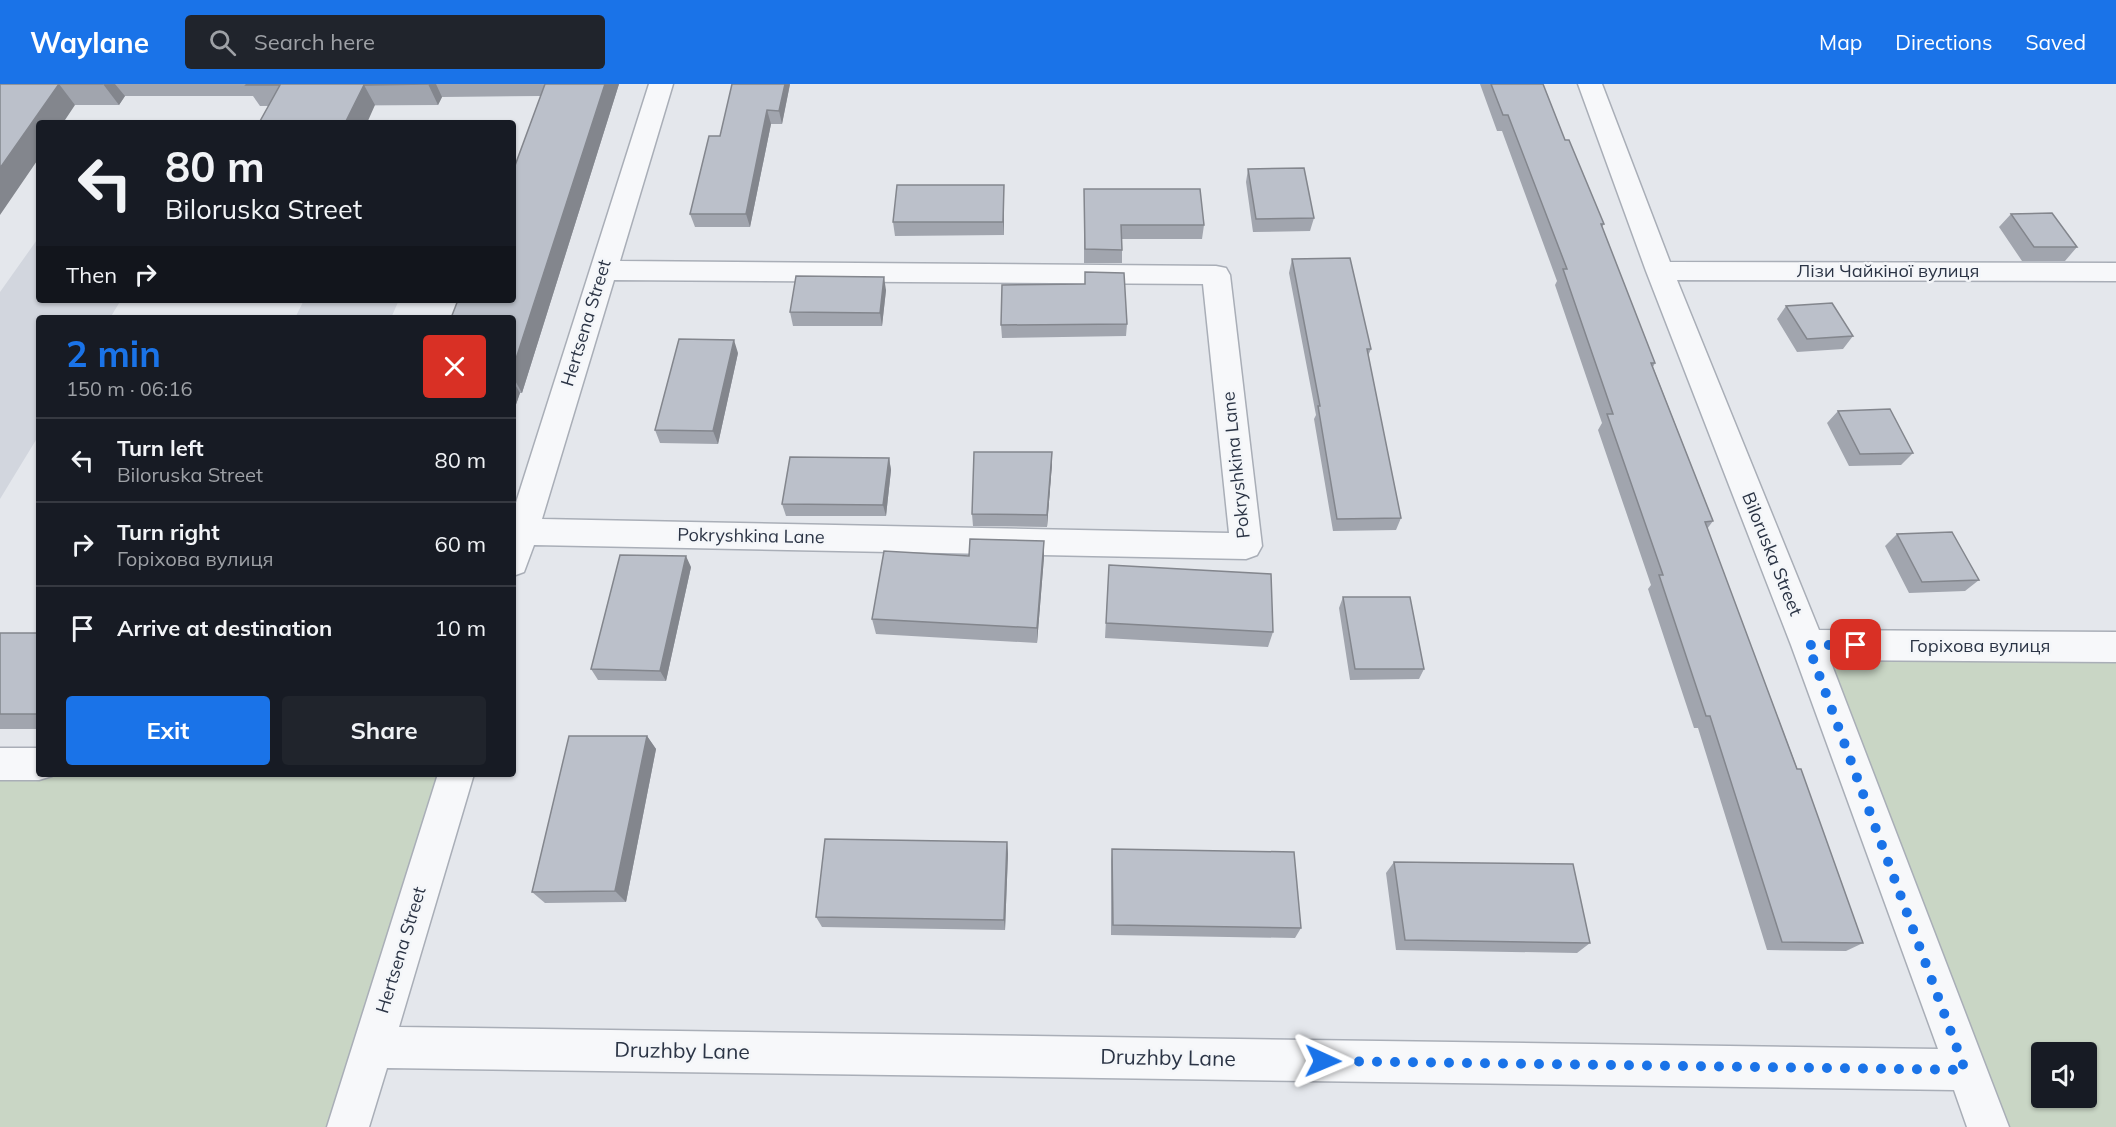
<!DOCTYPE html>
<meta charset="utf-8">
<style>
:root{--surface:#171b24;--page:#20242c;--text:#f1f3f6;--muted:#9ea1a6;--line:#363941;--accent:#1a73e8}
body{margin:0;font-family:Mulish,sans-serif;background:var(--page);color:var(--text);height:100vh;display:flex;flex-direction:column;font-size:22px;white-space:nowrap}
*{box-sizing:border-box;margin:0}
p{font-size:20px;color:var(--muted)}
.icon{flex:none;width:33px;height:33px;fill:none;stroke:currentColor;stroke-width:2;stroke-linecap:round;stroke-linejoin:round}
.map{position:relative;flex:1;overflow:hidden}
.details{position:absolute;left:36px;top:231px;width:480px;height:462px;display:flex;flex-direction:column;background:var(--surface);border-radius:6px;box-shadow:0 2px 4px #0004}
.details>*{flex:none}
.hud{position:absolute;left:36px;top:36px;width:480px;height:183px;border-radius:6px;box-shadow:0 2px 4px #0004;background:#171b24;color:var(--text);overflow:hidden}
.fabs{position:absolute;left:2031px;top:958px;display:grid;gap:12px}
.fabs a{display:grid;place-items:center;width:66px;height:66px;border-radius:6px;background:var(--surface);box-shadow:0 2px 4px #0004;font-size:30px}
.pin{position:absolute;display:grid;place-items:center;width:51px;height:51px;color:#fff;margin:-26px;border-radius:12px;box-shadow:0 3px 9px #0006}
.me{position:absolute;width:66px;margin:-33px;rotate:91deg;stroke-linejoin:round;filter:drop-shadow(0 0 4px #0008)}
.turn{display:flex;align-items:center;gap:21px;height:126px;padding:0 30px;font-size:27px}
.turn .icon{width:78px;height:78px;stroke-width:2.5}
.turn b{display:block;font-size:42px;line-height:51px}
.then{display:flex;align-items:center;height:57px;padding:0 30px;background:#0003;gap:12px;font-size:22px}
.round{display:grid;place-items:center;flex:none;width:63px;height:63px;border-radius:6px;background:var(--page)}
.summary{display:flex;align-items:center;justify-content:space-between;height:102px;padding:0 30px}
h1{font-size:36px;font-weight:700;line-height:45px;color:var(--accent)}
.action{display:flex;gap:12px;margin-top:auto;padding:12px 30px}
.action a{flex:1;height:69px;border-radius:6px;background:var(--accent);color:#fff;font-size:24px;font-weight:700;line-height:69px;text-align:center}
.action a+a{background:var(--page);color:var(--text)}
ul{padding:0;list-style:none}
li{display:flex;align-items:center;gap:18px;height:84px;padding:0 30px;border-top:2px solid var(--line)}
li div{flex:1}
li b{display:block;font-size:22px}
li em{font-style:normal}
header{display:flex;align-items:center;gap:36px;box-sizing:border-box;height:84px;padding:0 30px;background:var(--accent);color:#fff}
header strong{font-size:28px}
nav{display:flex;gap:33px;margin-inline-start:auto;font-size:21px}
.search{width:420px;height:54px;background:var(--page);display:flex;align-items:center;gap:15px;box-sizing:border-box;padding:0 21px;border-radius:6px;color:var(--muted);font-size:22px}
.map>svg:first-child{display:block}
.built{fill:#d2d6de}
.green{fill:#c9d6c5;fill-rule:evenodd}
.lines{fill:none;stroke-linecap:round;stroke-linejoin:round}
.minor-casing{stroke:#a9aeb7;stroke-width:3}
.minor{fill:#f7f8fa;fill-rule:evenodd}
.wall{fill:#a1a5ae}
.shaded-wall{fill:#83868d}
.building{fill:#bbc0ca;stroke:#83868d;stroke-width:1.5}
.route{stroke:#1a73e8;stroke-width:10;stroke-dasharray:0 18}
.labels{text-anchor:middle;stroke-width:5;stroke-linejoin:round;paint-order:stroke}
.street-label{font-size:18px;fill:#2b3445;stroke:#f4f6f9}
.near-street-label{font-size:21px;fill:#2b3445;stroke:#f4f6f9}
</style>
<header>
<strong>Waylane</strong>
<div class="search"><svg class="icon" aria-label="search" viewBox="0 0 24 24"><circle cx="10" cy="10" r="6"/><path d="M15 15l6 6"/></svg>Search here</div>
<nav><a>Map</a><a>Directions</a><a>Saved</a></nav>
</header>
<div class="map">
<svg width="2116" height="1043" viewBox="0 0 2116 1043">
<rect width="100%" height="100%" fill="#e4e7ec"/>
<!-- built -->
<path class="built" d="M39 153V216H121L110 234H39V351L0 415V208Z
M304 216H399L391 234H295Z"/>
<!-- green -->
<path class="green" d="M1810 553H2116V1043H1988ZM2042 969H2086V1014H2042Z
M0 680 39 690H456L348 1043H0Z"/>
<g class="lines">
<defs>
<path id="minor" d="M649 0H673L620 177 1216 182 1226 184 1230 191 1262 462 1257 471 1246 475 534 461 524 488 513 492V428ZM614 196 1203 200 1229 449 542 435Z
M1578 0H1602L1670 178 2116 179V197L1677 196 1819 546 2116 548V578L1830 576 2009 1043H1967L1954 1006 387 984 369 1043H327L438 690H474L399 943 1938 965 1791 561 1646 187Z
M0 664H39V690L52 692 39 696H0Z"/>
</defs>
<!-- minor casing -->
<use href="#minor" class="minor-casing"/>
<!-- minor -->
<use href="#minor" class="minor"/>
</g>
<!-- wall -->
<path class="wall" d="M0 0H619L522 309H520L513 329V216L541 12 442 13 438 21 260 22 253 12H125L119 21H75Z
M790 0 782 40H771L750 143H695L690 130 720 52Z
M1480 0H1543L1565 56 1604 140 1602 143 1655 279 1653 283 1713 437 1707 445 1863 859 1846 867 1767 866 1698 644H1694L1648 505 1651 501 1598 346 1602 339 1555 201 1557 197 1502 47H1497Z
M1248 85 1314 134 1310 147 1253 148 1246 98Z
M1004 101V151L895 152 893 138Z
M1084 105 1204 141 1202 155H1122V179H1084Z
M2011 130 2077 163 2065 177H2022L1999 143Z
M1292 175 1371 265 1368 272 1401 434 1396 446 1333 447 1314 335 1316 331 1289 189Z
M1085 200 1127 240 1126 252 1002 254 1001 241Z
M886 206 882 242H793L790 228Z
M1786 222 1853 252 1843 265 1797 268 1777 235Z
M738 269 718 360 660 359 655 346Z
M1838 327 1913 369 1901 381 1849 382 1827 339Z
M889 374 891 386 886 432H786L782 420Z
M1052 380 1047 443 973 442 972 430Z
M1897 450 1979 496 1965 507 1909 509 1885 462Z
M1044 457V473L1037 559 876 550 872 535 969 472Z
M1109 481 1273 548 1268 563 1105 554Z
M691 483 666 597 598 596 591 585Z
M1343 513 1424 585 1419 595 1350 596 1339 524Z
M0 549H39V645H0Z
M647 652 656 665 626 818 545 819 532 808Z
M1007 758 1008 770 1005 846 822 843 816 833Z
M1112 765 1301 844 1295 854 1111 851V777Z
M1394 778 1590 859 1577 869 1396 866 1386 789Z"/>
<!-- shaded-wall -->
<path class="shaded-wall" d="M59 0 75 21 63 39H39V74L0 131V84Z
M103 0H115L125 12 119 21Z
M428 0H436L442 13 438 21Z
M605 0H619L522 309 513 293V284Z
M785 0H790L782 40 779 27Z
M364 1 375 21 367 39H345Z
M767 26 771 40 750 143 746 130Z
M1004 101V151L1003 138Z
M884 193 886 206 882 242 880 229Z
M734 256 738 269 718 360 713 347Z
M513 297 520 309 513 329Z
M1052 368V380L1047 443V431Z
M889 374 891 386 886 432 883 421Z
M1044 457V473L1037 559V544Z
M686 472 691 483 666 597 660 587Z
M647 652 656 665 626 818 615 807Z
M1007 758 1008 770 1005 846 1004 836Z"/>
<!-- building -->
<path class="building" d="M0 0H103H59L0 84Z
M247 0H428L364 1 345 39H259L280 1H246Z
M545 0H605L513 284V234H451L458 216H513V87Z
M732 0H785L779 27 767 26 746 130H690L709 52H720Z
M1491 0H1543L1565 56H1569L1604 140H1601L1655 279H1651L1713 437 1705 438 1797 685H1801L1863 859 1782 858 1710 632H1706L1659 491H1663L1607 330H1613L1563 185H1567L1508 31H1503Z
M1304 84 1314 134 1256 135 1248 85Z
M897 101H1004L1003 138H893Z
M1084 105H1200L1204 141H1121L1122 166 1085 165Z
M2052 129 2077 163H2034L2011 130Z
M1350 174 1371 265H1367L1401 434 1337 435 1318 322H1320L1292 175Z
M1085 188 1124 189 1127 240 1001 241 1002 201 1085 200Z
M796 192 884 193 880 229 790 228Z
M1832 219 1853 252 1807 255 1786 222Z
M679 255 734 256 713 347 655 346Z
M1890 325 1913 369 1860 370 1838 327Z
M974 368H1052L1047 431 972 430Z
M790 373 889 374 883 421 782 420Z
M1952 448 1979 496 1922 498 1897 450Z
M970 455 1044 457 1037 544 872 535 884 467 969 472Z
M620 471 686 472 660 587 591 585Z
M1109 481 1271 490 1273 548 1106 539Z
M1343 513H1410L1424 585H1355Z
M0 549H39V630H0Z
M569 652H647L615 807 532 808Z
M825 755 1007 758 1004 836 816 833Z
M1112 765 1294 768 1301 844 1113 841Z
M1394 778 1573 780 1590 859 1405 856Z"/>
<g class="lines">
<!-- route -->
<path class="route" d="M1323 977 1965 986 1808 561H1856"/>
</g>
<g class="labels">
<!-- street labels -->
<g class="street-label">
<text x="1888" y="193">Лізи Чайкіної вулиця</text>
<text transform="translate(586 239) rotate(-73)" y="6">Hertsena Street</text>
<text transform="translate(1236 381) rotate(-96)" y="6">Pokryshkina Lane</text>
<text transform="translate(751 452) rotate(1)" y="6">Pokryshkina Lane</text>
<text transform="translate(1772 470) rotate(68)" y="6">Biloruska Street</text>
<text x="1980" y="568">Горіхова вулиця</text>
<text transform="translate(401 866) rotate(-73)" y="6">Hertsena Street</text>
</g>
<!-- near-street labels -->
<g class="near-street-label">
<text transform="translate(682 967) rotate(1)" y="7">Druzhby Lane</text>
<text transform="translate(1168 974) rotate(1)" y="7">Druzhby Lane</text>
</g>
</g>
</svg>
<div class="fabs">
<a><svg class="icon" aria-label="sound" viewBox="0 0 24 24"><path d="M4 9h4l5-4v14l-5-4H4zM17 9q2 3 0 6"/></svg></a>
</div>
<div class="pin" style="left:1856px;top:561px;background:#d93025"><svg class="icon" aria-label="arrive" viewBox="0 0 24 24"><path d="M6 21V4h12l-3 4 3 4H6"/></svg></div>
<svg class="me" style="left:1323px;top:977px" viewBox="-20 -20 40 40"><path d="M0-17L14 15 0 8-14 15z" fill="#1a73e8" stroke="#fff" stroke-width="4"/></svg>
<div class="hud">
<div class="turn"><svg class="icon" aria-label="left" viewBox="0 0 24 24"><path d="M17 20v-9H6M10 6l-5 5 5 5"/></svg><div><b>80 m</b>Biloruska Street</div></div>
<div class="then">Then<svg class="icon" aria-label="right" viewBox="0 0 24 24"><path d="M7 20v-9h11M14 6l5 5-5 5"/></svg></div>
</div>
<section class="details">
<div class="summary"><div><h1>2 min</h1><p>150 m · 06:16</p></div><a class="round" style="background:#d93025;color:#fff"><svg class="icon" aria-label="close" viewBox="0 0 24 24"><path d="M6 6l12 12M18 6L6 18"/></svg></a></div>
<ul>
<li><svg class="icon" aria-label="left" viewBox="0 0 24 24"><path d="M17 20v-9H6M10 6l-5 5 5 5"/></svg><div><b>Turn left</b><p>Biloruska Street</p></div><em>80 m</em></li>
<li><svg class="icon" aria-label="right" viewBox="0 0 24 24"><path d="M7 20v-9h11M14 6l5 5-5 5"/></svg><div><b>Turn right</b><p>Горіхова вулиця</p></div><em>60 m</em></li>
<li><svg class="icon" aria-label="arrive" viewBox="0 0 24 24"><path d="M6 21V4h12l-3 4 3 4H6"/></svg><div><b>Arrive at destination</b></div><em>10 m</em></li>
</ul>
<div class="action"><a>Exit</a><a>Share</a></div>
</section>
</div>
